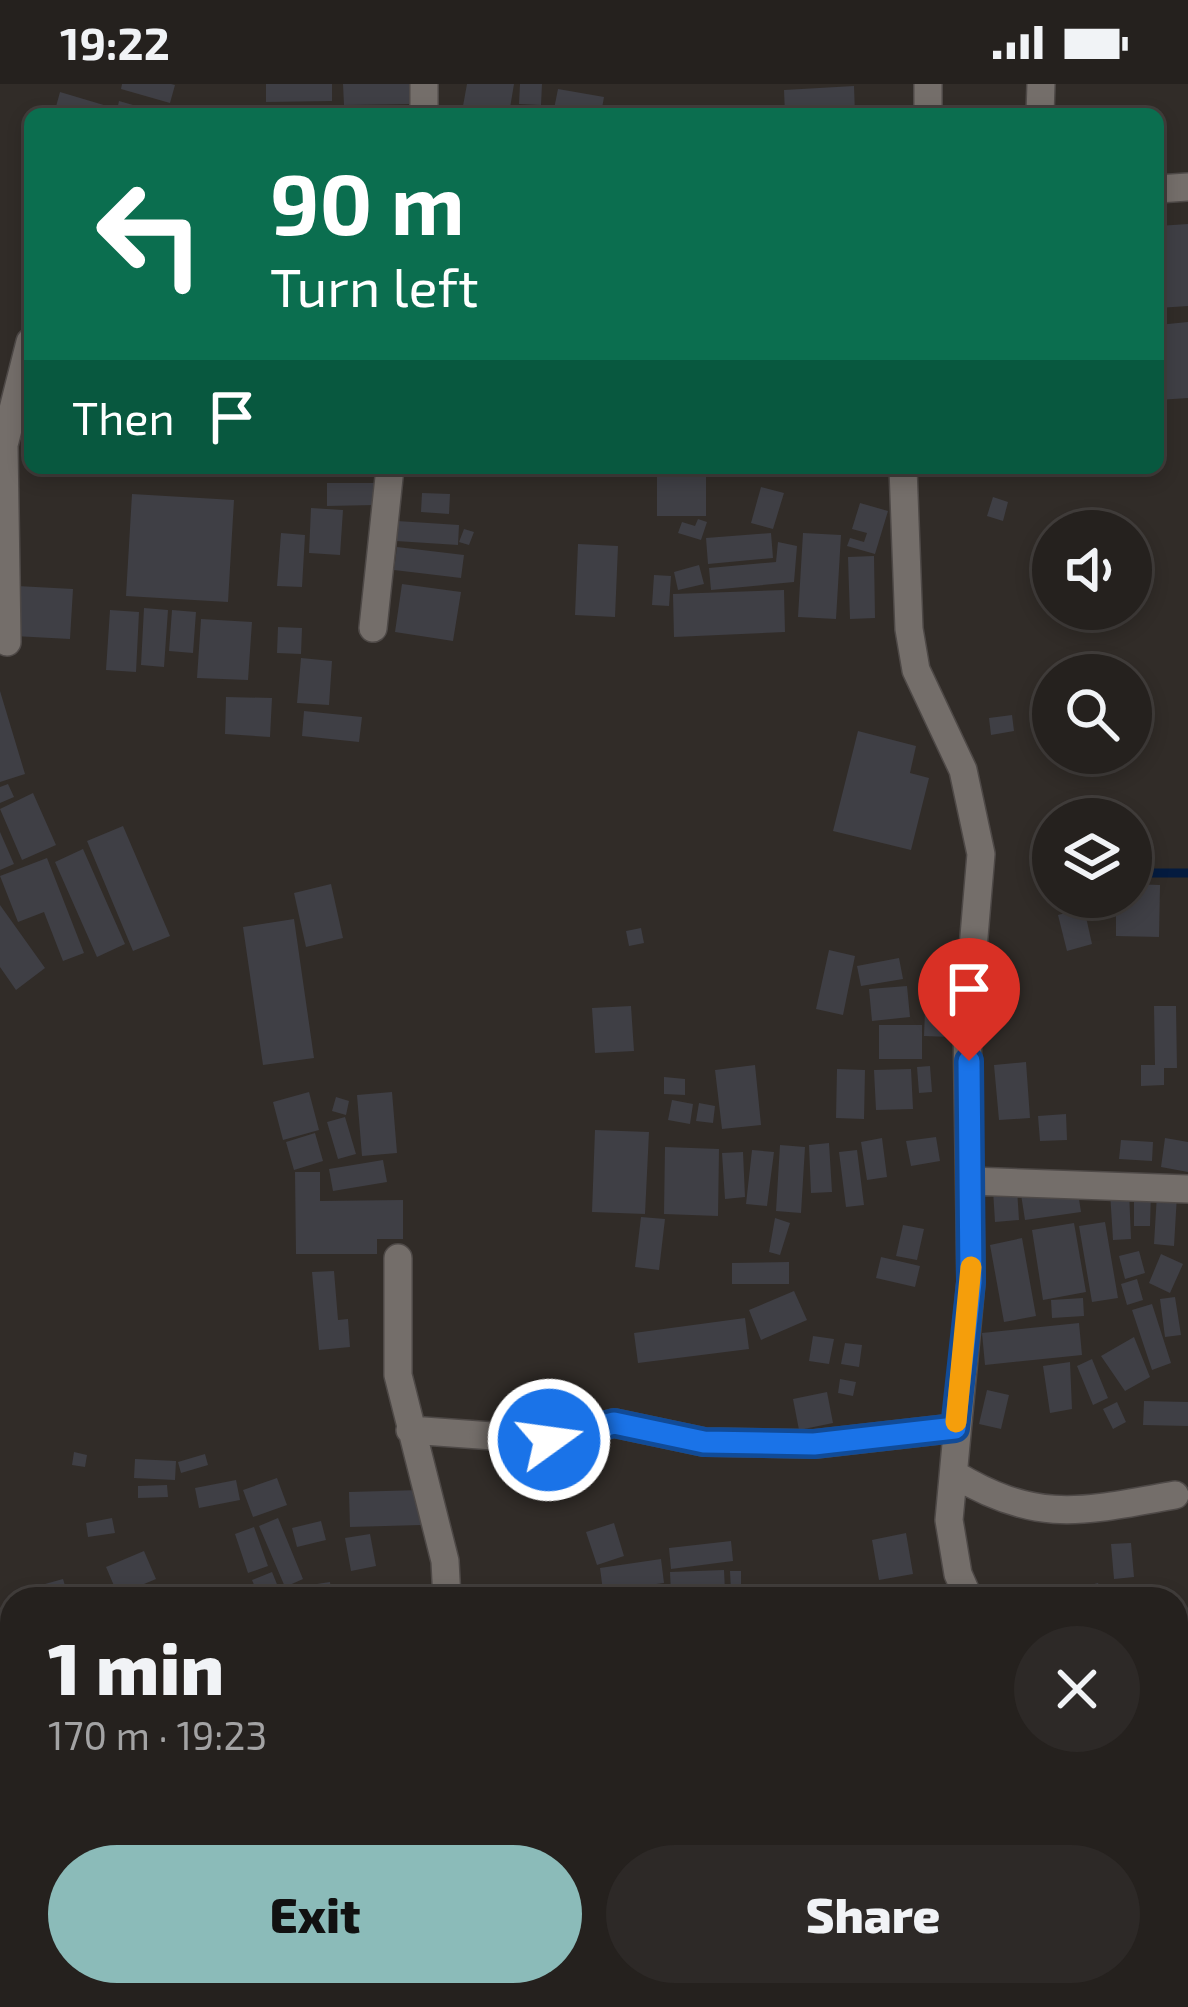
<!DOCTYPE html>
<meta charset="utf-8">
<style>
:root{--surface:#25211e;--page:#2d2927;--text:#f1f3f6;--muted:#a3a3a4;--line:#423e3c;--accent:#8bbbb9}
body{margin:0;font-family:"Exo 2",sans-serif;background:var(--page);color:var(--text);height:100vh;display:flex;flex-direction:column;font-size:45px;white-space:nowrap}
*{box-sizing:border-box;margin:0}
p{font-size:39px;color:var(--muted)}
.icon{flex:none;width:66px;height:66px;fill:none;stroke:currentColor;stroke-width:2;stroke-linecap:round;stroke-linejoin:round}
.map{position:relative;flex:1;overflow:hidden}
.details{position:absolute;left:0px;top:1503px;width:1188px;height:420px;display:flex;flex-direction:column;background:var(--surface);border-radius:36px 36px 0 0;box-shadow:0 6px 18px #0003,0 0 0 3px var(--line)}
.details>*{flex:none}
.guide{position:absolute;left:24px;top:24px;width:1140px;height:366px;border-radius:18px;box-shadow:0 6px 18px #0003,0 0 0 3px var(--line);background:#0b6e4f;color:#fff;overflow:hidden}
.tools{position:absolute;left:1032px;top:426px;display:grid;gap:24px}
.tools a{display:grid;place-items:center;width:120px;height:120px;border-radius:50%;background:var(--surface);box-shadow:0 6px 18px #0003,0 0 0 3px var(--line);font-size:60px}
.pin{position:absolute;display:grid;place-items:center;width:102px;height:102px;color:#fff;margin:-123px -51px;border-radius:50% 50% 50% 0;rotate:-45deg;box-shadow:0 0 12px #0007}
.pin .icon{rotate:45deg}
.me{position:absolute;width:132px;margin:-66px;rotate:76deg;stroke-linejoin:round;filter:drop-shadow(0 0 9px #0008)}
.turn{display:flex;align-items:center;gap:42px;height:252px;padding:0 48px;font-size:54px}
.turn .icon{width:156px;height:156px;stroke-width:2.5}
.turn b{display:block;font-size:84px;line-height:102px}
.then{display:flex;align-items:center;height:114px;padding:0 48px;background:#0003;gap:24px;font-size:45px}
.round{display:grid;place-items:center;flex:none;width:126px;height:126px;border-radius:63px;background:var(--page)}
.overview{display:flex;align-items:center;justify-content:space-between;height:204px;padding:0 48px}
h1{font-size:72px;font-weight:800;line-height:90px}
.action{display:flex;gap:24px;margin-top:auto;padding:24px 48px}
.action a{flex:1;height:138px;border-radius:72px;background:var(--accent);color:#111;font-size:48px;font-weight:800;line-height:138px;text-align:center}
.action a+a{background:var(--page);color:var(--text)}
.status{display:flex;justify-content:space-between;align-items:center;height:84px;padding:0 60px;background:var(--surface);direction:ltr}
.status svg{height:33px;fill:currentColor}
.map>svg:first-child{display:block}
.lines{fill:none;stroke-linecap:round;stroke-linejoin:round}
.stream{stroke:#041b3f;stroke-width:9}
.building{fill:#3f3f45}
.minor-casing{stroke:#4e4947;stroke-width:30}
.minor{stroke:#746e6a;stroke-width:27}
.route-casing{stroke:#114b97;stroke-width:30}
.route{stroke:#1a73e8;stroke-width:21}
.slow{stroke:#f59e0b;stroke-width:21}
</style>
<div class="status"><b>19:22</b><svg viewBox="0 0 49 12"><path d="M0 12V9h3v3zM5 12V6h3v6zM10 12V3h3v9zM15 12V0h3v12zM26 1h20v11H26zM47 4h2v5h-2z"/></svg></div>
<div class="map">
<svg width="1188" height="1923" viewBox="0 0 1188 1923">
<rect width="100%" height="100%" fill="#312c28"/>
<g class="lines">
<!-- stream -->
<path class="stream" d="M1131 789H1188"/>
</g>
<!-- building -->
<path class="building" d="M122 0H171L175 1 170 19 121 5Z
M266 0H332V17L266 18Z
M343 0H411V20L344 21Z
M467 0H514L509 30H453L455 21 463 22Z
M520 0H542L541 21 519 20Z
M854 2 855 30H785L784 6Z
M558 5 604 13 601 30H553Z
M60 8 107 22 105 30H54Z
M119 17 161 29V30H116Z
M256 24 287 27V30H255Z
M1188 140V222L1158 224V142Z
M1188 238V314L1158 316V241Z
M657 384H706V432H657Z
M327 399H375V421L327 422Z
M761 403 784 409 773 445 751 439Z
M422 409 450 410 449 430 421 428Z
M132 410 234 416 228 518 126 512Z
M993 413 1008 418 1003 437 987 432Z
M860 419 888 427 875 470 847 462 850 454 864 458 867 449 852 445Z
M311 424 343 426 340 471 309 469Z
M698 435 707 438 701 456 678 449 682 438 695 442Z
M397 437 459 441 458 461 396 457Z
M464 445 474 448 469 461 459 458Z
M281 449 305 451 302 503 277 502Z
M771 449 773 474 708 480 706 454Z
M803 449 841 451 836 535 798 533Z
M778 458 797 462 794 498 711 506 709 484 776 478Z
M578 460 618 462 615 533 575 531Z
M397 463 464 471 461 494 394 486Z
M874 472 875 534 850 535 848 473Z
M699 481 704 500 678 506 674 488Z
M654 491 671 492 669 522 652 521Z
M402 500 461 508 453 557 395 548Z
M17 502 73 505 70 555 14 552Z
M784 506 785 548 674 553 673 510Z
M144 524 168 526 164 583 141 581Z
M110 526 139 528 136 588 106 586Z
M172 526 196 528 193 569 169 567Z
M201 535 252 538 248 596 197 594Z
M278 543 302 544 301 570 277 569Z
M301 574 332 577 329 621 297 619Z
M0 607 25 690 0 698Z
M226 613 272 614 270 653 225 650Z
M304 627 362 633 359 658 302 652Z
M1012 631 1014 647 991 651 989 634Z
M858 647 916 662 910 689 929 694 911 766 833 747Z
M8 700 14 713 0 719V703Z
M33 709 56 761 22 776 0 725Z
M123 742 170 852 133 867 87 757Z
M0 748 14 780 0 786Z
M83 765 125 860 97 873 55 778Z
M47 774 84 869 63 877 44 828 18 838 0 792Z
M331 800 343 854 306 863 294 809Z
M1131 800 1160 801 1159 853 1116 852V813H1131Z
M0 821 45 884 16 906 0 883Z
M1084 824 1092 860 1067 867 1058 831Z
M294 835 314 974 263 981 243 843Z
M641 844 644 859 629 862 626 847Z
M829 866 855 872 843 931 816 925Z
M899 874 903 895 861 902 857 882Z
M927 876 954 877 951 953 924 952Z
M907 902 910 933 872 937 869 905Z
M631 922 634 967 595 969 592 924Z
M1154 922H1176L1177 984H1164V1001L1141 1002V981H1155Z
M879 941H922V975H879Z
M1026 978 1030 1034 999 1036 994 981Z
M755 981 761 1041 722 1045 715 986Z
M930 982 932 1008 919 1009 917 983Z
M837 985 865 986 864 1035 836 1034Z
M911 985 913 1025 876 1026 874 986Z
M664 993 685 995V1011L664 1010Z
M309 1008 319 1046 283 1056 273 1018Z
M392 1008 397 1069 362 1072 357 1011Z
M336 1013 349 1017 346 1031 332 1027Z
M672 1016 693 1020 690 1040 668 1036Z
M699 1019 715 1022 713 1039 696 1037Z
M1066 1030 1067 1056 1040 1057 1038 1032Z
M345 1033 356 1070 338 1075 327 1038Z
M595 1046 649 1048 645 1130 592 1128Z
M315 1049 323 1077 294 1086 286 1058Z
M936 1053 940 1077 911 1082 906 1057Z
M882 1054 887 1093 867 1096 861 1058Z
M1165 1054 1188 1058V1088L1161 1083Z
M1121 1056 1153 1058 1152 1077 1119 1075Z
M829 1059 832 1108 811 1109 809 1061Z
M780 1061 805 1063 801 1129 776 1127Z
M665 1063 719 1065 718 1132 664 1130Z
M752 1066 774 1068 767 1122 746 1120Z
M857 1066 864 1121 846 1123 839 1068Z
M743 1068 745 1113 725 1115 722 1069Z
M383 1076 387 1098 333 1107 329 1085Z
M295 1088H320V1117L403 1116V1155H377V1170H296Z
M1076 1096 1081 1128 1025 1136 1020 1104Z
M1017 1105 1019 1136 995 1138 993 1106Z
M1134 1106H1151L1150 1142H1134Z
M1129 1107 1131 1155 1113 1156 1110 1108Z
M1157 1110 1177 1111 1174 1162 1154 1160Z
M641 1133 665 1135 659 1186 635 1183Z
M775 1134 790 1139 780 1171 769 1168Z
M1105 1138 1118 1214 1092 1218 1079 1142Z
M1074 1139 1086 1208 1043 1216 1032 1146Z
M903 1141 924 1145 917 1176 896 1172Z
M1022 1154 1036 1232 1004 1238 990 1161Z
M1139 1167 1145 1189 1125 1195 1119 1172Z
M1161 1170 1183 1180 1170 1209 1149 1199Z
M881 1173 920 1182 915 1203 876 1194Z
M789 1178V1200H732V1179Z
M334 1187 338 1236 348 1235 350 1263 319 1266 312 1188Z
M1137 1195 1143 1216 1127 1221 1121 1200Z
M794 1207 807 1236 761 1256 749 1226Z
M1175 1213 1181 1251 1165 1253 1160 1215Z
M1083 1214 1084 1232 1052 1234 1051 1216Z
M1152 1220 1171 1279 1152 1286 1132 1226Z
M745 1234 749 1265 638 1279 634 1249Z
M1079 1239 1082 1271 985 1281 982 1249Z
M813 1252 834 1255 829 1280 809 1277Z
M1134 1253 1150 1293 1125 1307 1101 1272Z
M845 1259 862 1261 859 1283 841 1280Z
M1092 1275 1108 1314 1093 1321 1077 1282Z
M1070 1278 1072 1325 1050 1329 1043 1282Z
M840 1295 856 1298 853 1312 838 1309Z
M987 1306 1009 1311 1001 1345 979 1340Z
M827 1308 833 1339 799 1346 793 1315Z
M1144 1317 1188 1318V1342L1143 1341Z
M1117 1318 1126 1338 1113 1345 1103 1325Z
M74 1368 87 1371 85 1383 72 1381Z
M205 1370 208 1381 181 1389 178 1378Z
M135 1375 176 1377 175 1396 134 1394Z
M277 1394 287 1421 253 1433 243 1406Z
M236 1396 240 1416 199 1424 195 1404Z
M167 1401 168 1413 138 1414V1402Z
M421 1406V1441L350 1443 349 1408Z
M112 1434 115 1449 88 1453 86 1439Z
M278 1434 303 1495 285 1503 259 1442Z
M321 1437 326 1456 297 1463 292 1444Z
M614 1439 624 1472 597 1481 586 1448Z
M254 1443 268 1482 248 1489 235 1450Z
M906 1449 913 1490 879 1496 872 1456Z
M370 1450 376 1482 351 1487 345 1454Z
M731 1457 733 1477 671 1485 669 1464Z
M1131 1459 1134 1493 1114 1495 1111 1460Z
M144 1467 156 1495 118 1511 106 1483Z
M661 1475 664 1499 603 1507 600 1484Z
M724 1486 725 1507 671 1510 670 1488Z
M730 1487H741V1507H731Z
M272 1488 283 1515H260L252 1496Z
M63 1495 69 1515H50L45 1500Z
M330 1498 332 1515H299L297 1503Z
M1098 1499 1103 1515H1082L1079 1504Z
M1188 1547V1641L1176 1644V1550Z
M1188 1665V1721L1186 1722 1176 1668Z
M12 1694V1758L0 1761V1698Z
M12 1809V1857L0 1858V1810Z
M1176 1823H1188V1853L1176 1854Z
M11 1863 12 1900 2 1901 0 1865Z
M24 1911H63L65 1922 26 1923Z
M176 1911 137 1923 135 1912 139 1911Z
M180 1911H195L197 1923H183Z
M201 1911H236L238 1915 204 1923Z
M307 1911 310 1923H287L285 1915Z
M323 1911H344L345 1923H324Z
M355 1911H386L387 1916 356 1921Z
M446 1911 451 1923 416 1919 438 1911Z
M456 1911H471L474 1923H459Z"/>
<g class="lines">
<defs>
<path id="minor" d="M928 0V30
M424 30V0
M1040 30 1041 0
M1158 105 1188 103
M903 384 909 545 916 586 963 686 981 770 967 935 971 1198 949 1436 958 1490 969 1515
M373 544 390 384
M7 558 4 361 30 258
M971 1097 1188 1105
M398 1174V1291L445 1477 447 1515
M410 1346 549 1356 614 1339 704 1358 815 1360 955 1344
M954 1390C1038 1441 1084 1427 1175 1411
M1176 1885 1188 1883
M499 1911 504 1923
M996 1923 1055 1911"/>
</defs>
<!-- minor casing -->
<use href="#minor" class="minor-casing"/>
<!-- minor -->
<use href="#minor" class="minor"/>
</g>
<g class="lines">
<defs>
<path id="route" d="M549 1356 614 1339 704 1358 814 1360 955 1344 971 1198 969 977"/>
</defs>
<!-- route casing -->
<use href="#route" class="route-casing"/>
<!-- route -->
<use href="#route" class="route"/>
<!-- slow -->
<path class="slow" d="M956 1338 971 1183"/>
</g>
</svg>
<div class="tools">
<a><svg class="icon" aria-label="sound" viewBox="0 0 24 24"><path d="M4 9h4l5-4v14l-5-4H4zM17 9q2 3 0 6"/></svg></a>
<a><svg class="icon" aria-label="search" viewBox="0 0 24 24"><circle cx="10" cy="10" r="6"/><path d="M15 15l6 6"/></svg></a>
<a><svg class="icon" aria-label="layers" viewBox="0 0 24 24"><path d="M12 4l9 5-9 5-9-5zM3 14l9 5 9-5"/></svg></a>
</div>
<div class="pin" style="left:969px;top:977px;background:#d93025"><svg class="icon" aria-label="arrive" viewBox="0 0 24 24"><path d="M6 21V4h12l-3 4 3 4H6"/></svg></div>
<svg class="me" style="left:549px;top:1356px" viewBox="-20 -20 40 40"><circle r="17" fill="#1a73e8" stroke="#fff" stroke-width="3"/><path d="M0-11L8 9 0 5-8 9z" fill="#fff"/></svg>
<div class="guide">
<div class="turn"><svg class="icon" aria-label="left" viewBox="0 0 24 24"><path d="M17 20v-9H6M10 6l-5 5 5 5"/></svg><div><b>90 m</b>Turn left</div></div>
<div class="then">Then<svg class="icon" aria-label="arrive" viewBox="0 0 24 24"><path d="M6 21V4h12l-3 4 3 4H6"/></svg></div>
</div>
<section class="details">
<div class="overview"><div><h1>1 min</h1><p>170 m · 19:23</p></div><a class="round"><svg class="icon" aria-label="close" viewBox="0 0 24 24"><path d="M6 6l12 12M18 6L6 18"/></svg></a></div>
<div class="action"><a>Exit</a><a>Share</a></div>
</section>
</div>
